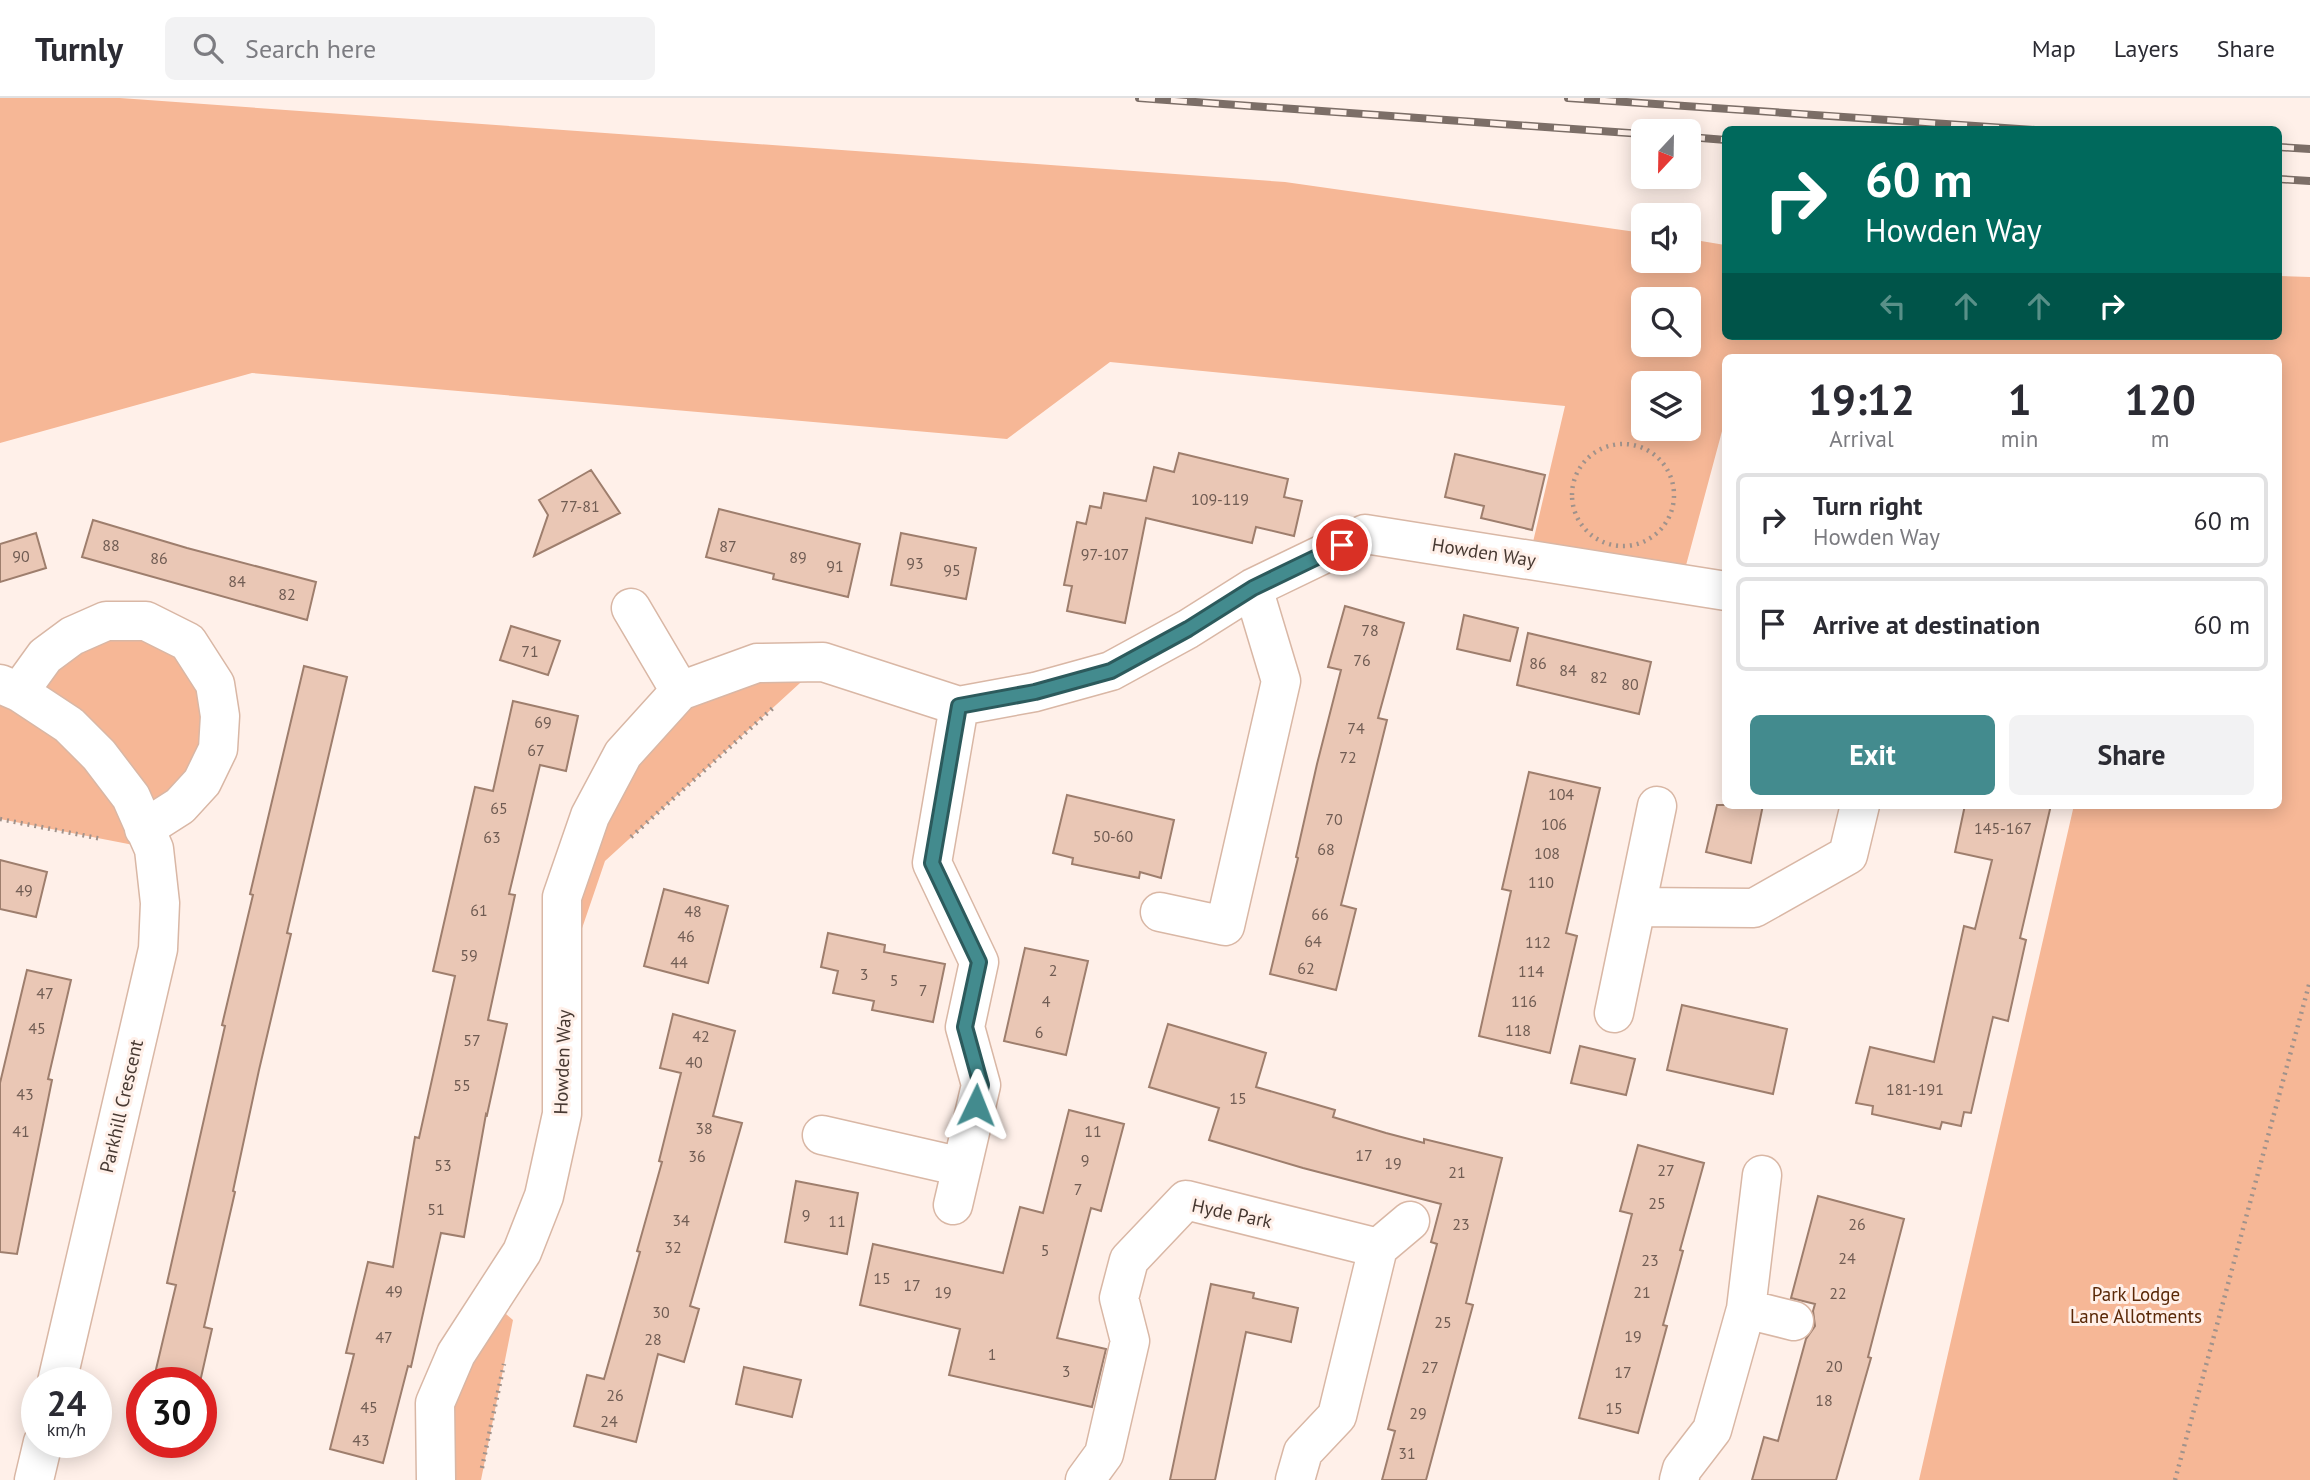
<!DOCTYPE html>
<style>
:root{--surface:#fff;--page:#f2f2f3;--text:#2b2b33;--muted:#7c7c81;--line:#e1e1e2;--accent:#438b8e}
body{margin:0;font-family:"PT Sans",sans-serif;background:var(--page);color:var(--text);height:100vh;display:flex;flex-direction:column;font-size:26px;white-space:nowrap}
*{box-sizing:border-box;margin:0}
p{font-size:23px;color:var(--muted)}
.icon{flex:none;width:38px;height:38px;fill:none;stroke:currentColor;stroke-width:2;stroke-linecap:round;stroke-linejoin:round}
.map{position:relative;flex:1;overflow:hidden}
.side{position:absolute;left:1722px;top:256px;width:560px;height:455px;display:flex;flex-direction:column;background:var(--surface);border-radius:10px;box-shadow:0 4px 18px #0003}
.side>*{flex:none}
.top-card{position:absolute;left:1722px;top:28px;width:560px;height:214px;border-radius:10px;box-shadow:0 4px 18px #0003;background:#00695c;color:#fff;overflow:hidden}
.needle{width:46px;rotate:202deg}
.fabs{position:absolute;left:1631px;top:21px;display:grid;gap:14px}
.fabs a{display:grid;place-items:center;width:70px;height:70px;border-radius:10px;background:var(--surface);box-shadow:0 4px 18px #0003;font-size:35px}
.speed{position:absolute;left:21px;top:1269px;display:flex;gap:14px;font-size:35px;font-weight:700;text-align:center}
.speed>*{display:grid;place-content:center;width:91px;height:91px;border-radius:50%;background:var(--surface);box-shadow:0 4px 18px #0003;line-height:1}
.speed small{font-size:18px;font-weight:400}
.speed .limit{border:10px solid #d22;background:#fff;color:#111}
.pin{position:absolute;display:grid;place-items:center;width:60px;height:60px;color:#fff;margin:-30px;border:4px solid #fff;border-radius:50%;box-shadow:0 2px 7px #0007}
.me{position:absolute;width:77px;margin:-38px;rotate:2deg;stroke-linejoin:round;filter:drop-shadow(0 0 5px #0008)}
.turn{display:flex;align-items:center;gap:24px;height:147px;padding:0 28px;font-size:32px}
.turn .icon{width:91px;height:91px;stroke-width:2.5}
.turn b{display:block;font-size:49px;line-height:60px}
.lanes{display:flex;align-items:center;height:66px;padding:0 28px;background:#0003;justify-content:center;gap:35px;direction:ltr}
.lanes .off{opacity:.35}
.eta{display:flex;justify-content:space-evenly;align-items:center;height:119px;text-align:center}
.eta b{font-size:42px;font-weight:600;line-height:49px}
.action{display:flex;gap:14px;margin-top:auto;padding:14px 28px}
.action a{flex:1;height:80px;border-radius:10px;background:var(--accent);color:#fff;font-size:28px;font-weight:600;line-height:80px;text-align:center}
.action a+a{background:var(--page);color:var(--text)}
ul{padding:0;list-style:none}
li{display:flex;align-items:center;gap:21px;height:94px;margin:0 14px 10px;padding:0 14px;border:4px solid var(--line);border-radius:10px}
li div{flex:1}
li b{display:block;font-size:26px}
li em{font-style:normal}
header{display:flex;align-items:center;gap:42px;box-sizing:border-box;height:98px;padding:0 35px;background:var(--surface);border-bottom:2px solid var(--line)}
header strong{font-size:33px}
nav{display:flex;gap:38px;margin-inline-start:auto;font-size:24px}
.search{width:490px;height:63px;background:var(--page);display:flex;align-items:center;gap:18px;box-sizing:border-box;padding:0 24px;border-radius:10px;color:var(--muted);font-size:26px}
.map>svg:first-child{display:block}
.green{fill:#f6b796;fill-rule:evenodd}
.building{fill:#eac7b5;stroke:#9e7e6d;stroke-width:2}
.lines{fill:none;stroke-linecap:round;stroke-linejoin:round}
.street-casing{stroke:#d9b7a5;stroke-width:41}
.path{stroke:#a0928b;stroke-width:4.5;stroke-dasharray:2 5;stroke-linecap:butt}
.street{stroke:#fff;stroke-width:38}
.rail-casing{stroke:#7c6e67;stroke-width:8}
.rail{stroke:#fff0e9;stroke-width:5;stroke-dasharray:16;stroke-linecap:butt}
.route-casing{stroke:#2c5a5c;stroke-width:18}
.route{stroke:#438b8e;stroke-width:12}
.labels{text-anchor:middle;stroke-width:6;stroke-linejoin:round;paint-order:stroke}
.number-label{font-size:16px;fill:#705c53}
.street-label{font-size:19px;fill:#473932;stroke:#fff0e9}
.park-label{font-size:19px;fill:#5a2807;stroke:#fff0e9}
</style>
<header>
<strong>Turnly</strong>
<div class="search"><svg class="icon" aria-label="search" viewBox="0 0 24 24"><circle cx="10" cy="10" r="6"/><path d="M15 15l6 6"/></svg>Search here</div>
<nav><a>Map</a><a>Layers</a><a>Share</a></nav>
</header>
<div class="map">
<svg width="2310" height="1382" viewBox="0 0 2310 1382">
<rect width="100%" height="100%" fill="#fff0e9"/>
<!-- green -->
<path class="green" d="M0 0H120L1285 84 1643 135V163H1689V141L1725 147 1726 238H2278L2279 178 2310 179V1382H1919L2074 707H2278V259H1726L1725 322 1681 486 1529 461 1565 308 1110 264 1007 341 252 275 0 345ZM1643 201H1689V247H1643ZM1643 285H1689V331H1643Z
M72 538 188 544 220 618 154 751 0 721V586Z
M823 564 605 763 563 886 590 718 680 593Z
M490 1202 513 1222 481 1382H436L435 1305Z"/>
<!-- building -->
<path class="building" d="M1179 355 1288 381 1284 399 1302 403 1294 438 1256 429 1252 445 1146 420 1125 525 1067 513 1072 488 1064 487 1077 424 1086 426 1090 408 1101 410 1104 395 1146 403 1154 369 1174 374Z
M1455 356 1545 377 1532 432 1481 420 1484 408 1445 399Z
M591 372 620 415 534 458 548 417 539 402Z
M719 411 860 446 848 499 773 481 774 476 706 459Z
M93 422 187 450 316 484 307 522 82 459Z
M36 435 46 470 0 484V446Z
M901 435 976 450 966 501 891 487Z
M1345 508 1404 525 1378 620 1387 622 1341 807 1356 811 1336 892 1270 876 1298 760 1296 759 1317 666 1341 572 1328 569Z
M1464 517 1518 530 1510 563 1457 551Z
M511 528 560 543 548 577 500 562Z
M1528 535 1651 564 1639 616 1517 587Z
M304 568 347 579 287 835 291 836 259 972 233 1093 235 1094 204 1229 212 1231 200 1284H153L176 1187 167 1185 225 928 222 927 253 797 250 796Z
M513 603 578 618 566 673 540 667 509 796 515 797 488 922 507 926 487 1017 486 1016 464 1139 441 1135 411 1269 408 1268 383 1365 330 1351 354 1256 346 1255 368 1164 393 1169 415 1039 419 1040 455 878 433 873 475 689 493 693Z
M1529 674 1600 690 1566 835 1577 838 1550 955 1479 938 1511 793 1502 791Z
M1067 697 1174 722 1161 780 1140 774 1139 780 1072 766 1073 760 1053 755Z
M1717 707H1763L1751 765 1706 754Z
M1965 707H2051L2020 840 2026 842 2008 923 1993 919 1971 1015 1964 1014 1961 1028 1942 1024 1940 1031 1872 1016 1873 1008 1856 1005 1870 949 1934 964 1964 828 1975 831 1992 762 1955 754Z
M0 762 47 774 36 819 0 811Z
M664 791 728 808 708 885 644 868Z
M828 835 885 847 884 854 945 866 933 924 872 912 874 903 833 895 838 873 821 869Z
M1025 850 1088 863 1066 957 1004 943Z
M27 872 71 882 48 981 52 982 17 1156 0 1154V985Z
M1682 907 1787 931 1773 996 1667 972Z
M673 916 735 933 713 1018 742 1025 690 1208 699 1211 684 1264 658 1256 636 1344 574 1328 587 1277 604 1281 640 1154 637 1153 662 1064 659 1063 681 975 660 970Z
M1168 926 1266 955 1256 989 1335 1012 1333 1019 1386 1035 1424 1045V1041L1502 1060 1466 1205 1473 1207 1426 1382H1382L1395 1333 1388 1331 1437 1146 1431 1144 1441 1106 1303 1070 1209 1042 1219 1010 1149 989Z
M1580 948 1635 961 1626 997 1571 985Z
M1069 1012 1124 1026 1101 1113 1091 1110 1057 1240 1106 1251 1092 1309 949 1277 960 1231 860 1207 873 1146 1003 1175 1020 1109 1043 1115Z
M1638 1047 1704 1065 1680 1152 1683 1153 1663 1227 1667 1228 1638 1335 1579 1320 1632 1116 1620 1113Z
M796 1083 858 1095 847 1156 785 1144Z
M1818 1098 1904 1121 1868 1259 1871 1260 1836 1382H1752L1764 1339 1778 1343 1806 1241 1815 1228 1813 1213 1815 1206 1791 1200Z
M1211 1186 1254 1195 1253 1200 1298 1210 1291 1244 1246 1234 1215 1382H1170Z
M744 1269 801 1282 792 1319 736 1306Z"/>
<g class="lines">
<defs>
<path id="street" d="M631 510 680 593
M0 586 19 594 69 627 99 657 131 699 154 751 160 805 158 851 57 1284
M19 594 45 558 72 538 106 523H146L188 544 215 586 220 618 218 651 202 684 180 708 144 731
M1636 809 1754 810 1848 757 1860 707
M1160 814 1225 828 1281 583 1253 490
M1614 915 1657 708
M822 1037 962 1069
M953 1107 981 987 965 929 979 864 932 765 959 608
M1746 1211 1794 1223
M34 1382 43 1344
M436 1382 435 1305 456 1256 522 1154 544 1098 562 1016V799L590 718 623 656 680 593 757 565 823 564 959 608 1035 594 1111 573 1188 531 1253 490 1365 436 1726 493
M1085 1382 1104 1356 1130 1243 1119 1200 1129 1162 1186 1102 1378 1150 1410 1123
M1295 1382 1303 1354 1337 1318 1378 1150
M1679 1382 1682 1371 1712 1332 1746 1211 1762 1077"/>
</defs>
<!-- street casing -->
<use href="#street" class="street-casing"/>
<!-- path -->
<path class="path" d="M1572 397a51 51 0 1 1 102 0a51 51 0 1 1-102 0Z
M0 721 102 741
M631 739 774 609
M482 1370 504 1266
M2175 1382 2310 883"/>
<!-- street -->
<use href="#street" class="street"/>
<defs>
<path id="rail" d="M1139 0 1643 36
M1568 0 2035 32
M1689 39 1726 42
M2278 49 2310 51
M2278 81 2310 83"/>
</defs>
<!-- rail casing -->
<use href="#rail" class="rail-casing"/>
<!-- rail -->
<use href="#rail" class="rail"/>
</g>
<g class="lines">
<defs>
<path id="route" d="M976 1007 981 987 965 929 979 864 932 765 959 608 1035 594 1111 573 1188 531 1253 490 1342 447"/>
</defs>
<!-- route casing -->
<use href="#route" class="route-casing"/>
<!-- route -->
<use href="#route" class="route"/>
</g>
<g class="labels">
<!-- number labels -->
<g class="number-label">
<text x="1220" y="407">109-119</text>
<text x="580" y="414">77-81</text>
<text x="111" y="453">88</text>
<text x="728" y="454">87</text>
<text x="1105" y="462">97-107</text>
<text x="21" y="464">90</text>
<text x="798" y="465">89</text>
<text x="159" y="466">86</text>
<text x="915" y="471">93</text>
<text x="835" y="474">91</text>
<text x="952" y="478">95</text>
<text x="237" y="489">84</text>
<text x="287" y="502">82</text>
<text x="1370" y="538">78</text>
<text x="530" y="559">71</text>
<text x="1362" y="568">76</text>
<text x="1538" y="571">86</text>
<text x="1568" y="578">84</text>
<text x="1599" y="585">82</text>
<text x="1630" y="592">80</text>
<text x="543" y="630">69</text>
<text x="1356" y="636">74</text>
<text x="536" y="658">67</text>
<text x="1348" y="665">72</text>
<text x="1561" y="702">104</text>
<text x="499" y="716">65</text>
<text x="1334" y="727">70</text>
<text x="1554" y="732">106</text>
<text x="2003" y="736">145-167</text>
<text x="1113" y="744">50-60</text>
<text x="492" y="745">63</text>
<text x="1326" y="757">68</text>
<text x="1547" y="761">108</text>
<text x="1541" y="790">110</text>
<text x="24" y="798">49</text>
<text x="479" y="818">61</text>
<text x="693" y="819">48</text>
<text x="1320" y="822">66</text>
<text x="686" y="844">46</text>
<text x="1313" y="849">64</text>
<text x="1538" y="850">112</text>
<text x="469" y="863">59</text>
<text x="679" y="870">44</text>
<text x="1306" y="876">62</text>
<text x="1053" y="878">2</text>
<text x="1531" y="879">114</text>
<text x="864" y="882">3</text>
<text x="894" y="888">5</text>
<text x="923" y="898">7</text>
<text x="45" y="901">47</text>
<text x="1046" y="909">4</text>
<text x="1524" y="909">116</text>
<text x="37" y="936">45</text>
<text x="1518" y="938">118</text>
<text x="1039" y="940">6</text>
<text x="701" y="944">42</text>
<text x="472" y="948">57</text>
<text x="694" y="970">40</text>
<text x="462" y="993">55</text>
<text x="1915" y="997">181-191</text>
<text x="25" y="1002">43</text>
<text x="1238" y="1006">15</text>
<text x="704" y="1036">38</text>
<text x="21" y="1039">41</text>
<text x="1093" y="1039">11</text>
<text x="1364" y="1063">17</text>
<text x="697" y="1064">36</text>
<text x="1085" y="1068">9</text>
<text x="1393" y="1071">19</text>
<text x="443" y="1073">53</text>
<text x="1666" y="1078">27</text>
<text x="1457" y="1080">21</text>
<text x="1078" y="1097">7</text>
<text x="1657" y="1111">25</text>
<text x="436" y="1117">51</text>
<text x="806" y="1123">9</text>
<text x="681" y="1128">34</text>
<text x="837" y="1129">11</text>
<text x="1461" y="1132">23</text>
<text x="1857" y="1132">26</text>
<text x="673" y="1155">32</text>
<text x="1045" y="1158">5</text>
<text x="1847" y="1166">24</text>
<text x="1650" y="1168">23</text>
<text x="882" y="1186">15</text>
<text x="912" y="1193">17</text>
<text x="394" y="1199">49</text>
<text x="943" y="1200">19</text>
<text x="1642" y="1200">21</text>
<text x="1838" y="1201">22</text>
<text x="661" y="1220">30</text>
<text x="1443" y="1230">25</text>
<text x="1633" y="1244">19</text>
<text x="384" y="1245">47</text>
<text x="653" y="1247">28</text>
<text x="992" y="1262">1</text>
<text x="1834" y="1274">20</text>
<text x="1430" y="1275">27</text>
<text x="1066" y="1279">3</text>
<text x="1623" y="1280">17</text>
<text x="615" y="1303">26</text>
<text x="1824" y="1308">18</text>
<text x="369" y="1315">45</text>
<text x="1614" y="1316">15</text>
<text x="1418" y="1321">29</text>
<text x="609" y="1329">24</text>
<text x="361" y="1348">43</text>
<text x="1407" y="1361">31</text>
</g>
<!-- street labels -->
<g class="street-label">
<text transform="translate(1484 454) rotate(9)" y="7">Howden Way</text>
<text transform="translate(562 964) rotate(-88)" y="7">Howden Way</text>
<text transform="translate(121 1008) rotate(-77)" y="7">Parkhill Crescent</text>
<text transform="translate(1232 1115) rotate(12)" y="7">Hyde Park</text>
</g>
<!-- park labels -->
<g class="park-label">
<text x="2136" y="1203">Park Lodge<tspan x="2136" dy="22">Lane Allotments</tspan></text>
</g>
</g>
</svg>
<div class="fabs">
<a><svg class="needle" viewBox="-14 -14 28 28"><path d="M0-13l5 13h-10z" fill="#e53935"/><path d="M0 13l5-13h-10z" fill="#7c7c81"/></svg></a>
<a><svg class="icon" aria-label="sound" viewBox="0 0 24 24"><path d="M4 9h4l5-4v14l-5-4H4zM17 9q2 3 0 6"/></svg></a>
<a><svg class="icon" aria-label="search" viewBox="0 0 24 24"><circle cx="10" cy="10" r="6"/><path d="M15 15l6 6"/></svg></a>
<a><svg class="icon" aria-label="layers" viewBox="0 0 24 24"><path d="M12 4l9 5-9 5-9-5zM3 14l9 5 9-5"/></svg></a>
</div>
<div class="speed"><div>24<small>km/h</small></div><div class="limit">30</div></div>
<div class="pin" style="left:1342px;top:447px;background:#d93025"><svg class="icon" aria-label="arrive" viewBox="0 0 24 24"><path d="M6 21V4h12l-3 4 3 4H6"/></svg></div>
<svg class="me" style="left:976px;top:1007px" viewBox="-20 -20 40 40"><path d="M0-17L14 15 0 8-14 15z" fill="#438b8e" stroke="#fff" stroke-width="4"/></svg>
<div class="top-card">
<div class="turn"><svg class="icon" aria-label="right" viewBox="0 0 24 24"><path d="M7 20v-9h11M14 6l5 5-5 5"/></svg><div><b>60 m</b>Howden Way</div></div>
<div class="lanes"><svg class="icon off" aria-label="left" viewBox="0 0 24 24"><path d="M17 20v-9H6M10 6l-5 5 5 5"/></svg><svg class="icon off" aria-label="ahead" viewBox="0 0 24 24"><path d="M12 20V5M6 11l6-6 6 6"/></svg><svg class="icon off" aria-label="ahead" viewBox="0 0 24 24"><path d="M12 20V5M6 11l6-6 6 6"/></svg><svg class="icon" aria-label="right" viewBox="0 0 24 24"><path d="M7 20v-9h11M14 6l5 5-5 5"/></svg></div>
</div>
<section class="side">
<div class="eta">
<div><b>19:12</b><p>Arrival</p></div>
<div><b>1</b><p>min</p></div>
<div><b>120</b><p>m</p></div>
</div>
<ul>
<li><svg class="icon" aria-label="right" viewBox="0 0 24 24"><path d="M7 20v-9h11M14 6l5 5-5 5"/></svg><div><b>Turn right</b><p>Howden Way</p></div><em>60 m</em></li>
<li><svg class="icon" aria-label="arrive" viewBox="0 0 24 24"><path d="M6 21V4h12l-3 4 3 4H6"/></svg><div><b>Arrive at destination</b></div><em>60 m</em></li>
</ul>
<div class="action"><a>Exit</a><a>Share</a></div>
</section>
</div>
